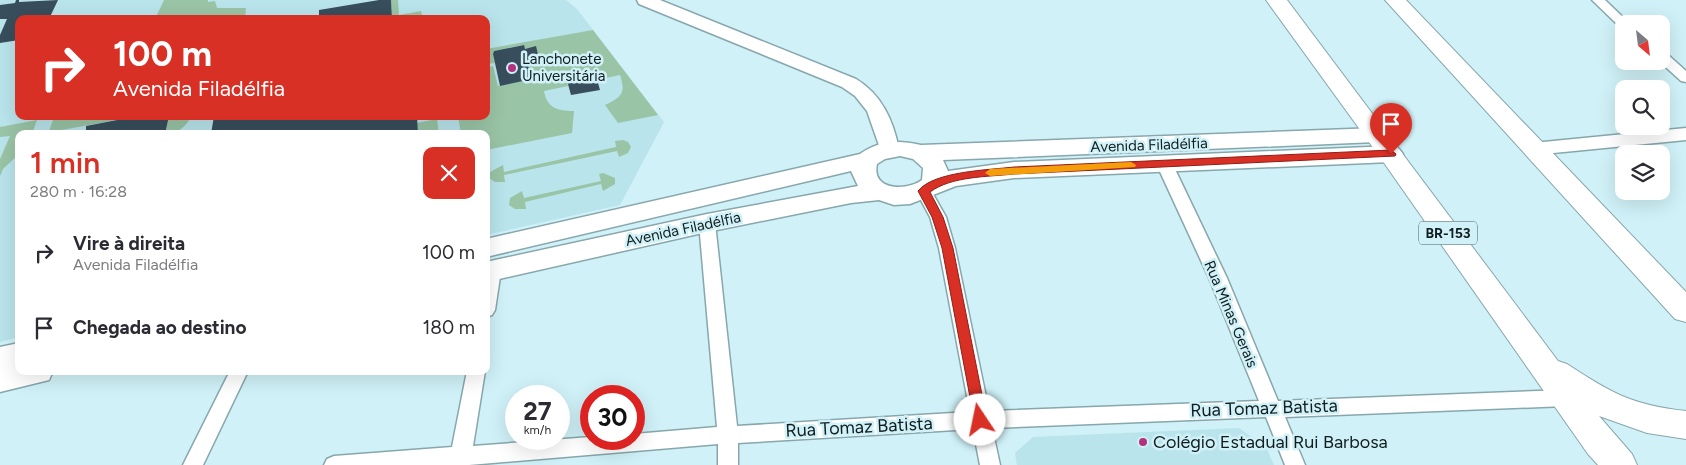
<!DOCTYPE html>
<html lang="pt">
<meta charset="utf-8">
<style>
:root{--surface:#fff;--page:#f7f7f7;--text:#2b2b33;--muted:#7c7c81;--accent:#d93025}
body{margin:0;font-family:Figtree,sans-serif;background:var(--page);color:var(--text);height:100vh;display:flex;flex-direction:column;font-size:19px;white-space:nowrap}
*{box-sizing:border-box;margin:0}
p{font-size:16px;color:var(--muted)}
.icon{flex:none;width:28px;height:28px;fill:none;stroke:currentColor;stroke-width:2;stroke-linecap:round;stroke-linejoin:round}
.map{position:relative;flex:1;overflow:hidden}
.drawer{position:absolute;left:15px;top:130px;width:475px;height:245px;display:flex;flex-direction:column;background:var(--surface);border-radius:10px;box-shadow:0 5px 20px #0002}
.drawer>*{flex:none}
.hud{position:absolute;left:15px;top:15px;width:475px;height:105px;border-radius:10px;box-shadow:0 5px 20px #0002;background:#d93025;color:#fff;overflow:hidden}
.needle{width:32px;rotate:152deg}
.tools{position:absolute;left:1615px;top:15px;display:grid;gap:10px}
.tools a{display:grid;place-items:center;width:55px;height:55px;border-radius:10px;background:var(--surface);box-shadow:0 5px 20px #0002;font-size:25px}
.speed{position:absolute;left:505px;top:385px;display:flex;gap:10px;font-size:25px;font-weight:700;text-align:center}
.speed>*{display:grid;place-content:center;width:65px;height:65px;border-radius:50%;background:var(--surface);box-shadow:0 5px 20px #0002;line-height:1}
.speed small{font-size:12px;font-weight:400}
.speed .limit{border:8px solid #d22;background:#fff;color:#111}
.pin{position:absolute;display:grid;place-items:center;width:42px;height:42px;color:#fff;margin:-51px -21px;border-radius:50% 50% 50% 0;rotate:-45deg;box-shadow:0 0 5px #0007}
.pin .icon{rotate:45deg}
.me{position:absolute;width:55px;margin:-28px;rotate:349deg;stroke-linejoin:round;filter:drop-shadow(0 0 4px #0008)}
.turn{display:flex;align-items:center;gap:18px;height:105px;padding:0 15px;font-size:22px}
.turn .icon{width:65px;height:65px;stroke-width:2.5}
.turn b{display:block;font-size:35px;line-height:42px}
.round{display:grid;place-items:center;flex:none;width:52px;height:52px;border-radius:10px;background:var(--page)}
.overview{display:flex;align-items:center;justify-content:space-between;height:85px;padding:0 15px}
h1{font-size:30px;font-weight:600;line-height:38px;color:var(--accent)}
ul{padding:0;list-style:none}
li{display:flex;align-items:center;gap:15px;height:75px;padding:0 15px}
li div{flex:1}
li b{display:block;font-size:19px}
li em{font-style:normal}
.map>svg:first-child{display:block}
.built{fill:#b9e4eb;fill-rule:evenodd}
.green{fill:#9ac4a6}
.building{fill:#384e5c}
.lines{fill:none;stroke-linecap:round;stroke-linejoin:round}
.street-casing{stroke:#87a7ad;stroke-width:3}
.secondary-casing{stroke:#87a7ad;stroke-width:3}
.primary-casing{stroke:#87a7ad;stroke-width:3}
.highway-casing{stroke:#87a7ad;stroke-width:2}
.street{fill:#fff;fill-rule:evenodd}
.secondary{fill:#fff;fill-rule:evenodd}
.primary{fill:#fff;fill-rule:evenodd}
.highway{fill:#fff;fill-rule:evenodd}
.route{fill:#d93025;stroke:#8d1f18}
.slow{fill:#f59e0b}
.poi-dot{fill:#b2327f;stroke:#cff1f7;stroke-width:2}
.labels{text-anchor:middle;stroke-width:5;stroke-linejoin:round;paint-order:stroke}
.shield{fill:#cff1f7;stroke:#4a5d60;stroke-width:1}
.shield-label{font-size:14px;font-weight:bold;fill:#111d1f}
.poi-label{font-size:15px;fill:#111d1f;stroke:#cff1f7;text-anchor:start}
.street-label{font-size:15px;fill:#111d1f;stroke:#cff1f7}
.near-street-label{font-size:18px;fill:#111d1f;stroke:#cff1f7}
.near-poi-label{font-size:18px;fill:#111d1f;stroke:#cff1f7;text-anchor:start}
</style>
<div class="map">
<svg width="1686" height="465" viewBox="0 0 1686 465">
<rect width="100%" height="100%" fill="#cff1f7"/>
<!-- built -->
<path class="built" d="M0 0H566L577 9 664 122 620 205 486 235V134H19V337L0 342ZM19 19H486V116H19Z
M1239 428 1266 447 1274 465H1017L1015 453 1033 437Z"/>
<!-- green -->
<path class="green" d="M164 0H208V2L215 1 217 8H246L245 19H155Z
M391 0H398L399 15 421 11 422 15 415 19H392Z
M593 30 658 115 618 123 605 105C622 97 626 93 620 75L597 80 594 72 566 77 568 86 544 91C547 108 557 111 574 111L572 133 486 150V134H461L458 116H486V68L493 66 498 86 531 79 528 65 531 59 539 57 536 47 525 49 523 45 494 51 493 54 495 63 486 64V49Z
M138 116 62 130 60 134H48L54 117Z
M169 116H191C187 127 176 134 165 134Z
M437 119 439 134H418L417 123Z
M37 120 32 134H19V154L3 169 0 176V159L10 136 0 137V127Z
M623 140 628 142 631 147 628 153 619 157 617 151 504 175 505 182H495L489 178 490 172 503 165 504 172 616 147 615 141Z
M603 173 615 178V184L603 191 601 184 525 202 526 209H515L509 205 510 198 522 191 524 198 601 181 599 174Z"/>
<!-- building -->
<path class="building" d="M16 0H19V2L58 0 49 19H19V40L0 43V35L7 19H0V5L15 3Z
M379 0H391L392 19H319V10Z
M524 45 525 49 536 46 540 62 528 65 532 79 500 86 493 54 494 51Z
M595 72 600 90 571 95 566 77Z
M138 116H169L165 134H86V126Z
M214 116H417L418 134H211Z"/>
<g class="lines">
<defs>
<path id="street" d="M1592 0H1605L1630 24H1624V28L1620 27Z
M1661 52 1666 53 1686 71V82L1681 81 1659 61H1661Z
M1164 158 1172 163 1227 278 1278 401 1566 390 1573 392 1576 398 1573 404 1566 406 1285 417 1305 465H1285L1266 417 992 428 1000 465H980L973 429 738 443V465H718V444L469 465H324L327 459 334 456 452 447 467 371H485L473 446 591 437V439H634V434L717 427 699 223 701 219H713L715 223 737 426 970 412 939 248 930 217 916 191 919 187H929L946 217 955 248 989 411 1259 401 1209 278 1156 163Z
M493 264 499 266 501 270 495 310 492 315 486 317V267Z
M230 371H248L203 465H183Z"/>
<path id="secondary" d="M637 0H660L856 79C882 95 893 120 899 149L896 154 889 155 882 154 867 111 855 96 842 87 639 4Z
M1686 128V140L1533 155 1526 154 1523 149 1526 144 1533 143Z"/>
<path id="primary" d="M1377 128 1385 130 1389 135 1385 140 1377 142 943 160 948 171 1014 162 1391 146 1399 149 1403 154 1399 159 1391 162 1014 178 956 186 910 204 894 205 879 200 851 203 707 232 486 282V262L707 214 858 186 851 171 486 257V239L860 154C879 140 899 140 921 145ZM900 156 913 159 923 168 922 180C907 191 871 191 877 164L885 159Z
M19 343V371H53L49 380 0 392V347Z"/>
<path id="highway" d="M1266 0H1287L1558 361 1567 364C1611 393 1632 405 1686 411V439L1647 433 1599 416 1632 454 1637 465H1598L1588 454 1382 160Z
M1385 0H1406L1686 292V322L1675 319Z"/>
</defs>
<!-- street casing -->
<use href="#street" class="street-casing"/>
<!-- secondary casing -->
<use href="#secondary" class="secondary-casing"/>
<!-- primary casing -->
<use href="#primary" class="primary-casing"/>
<!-- highway casing -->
<use href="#highway" class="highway-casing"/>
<!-- street -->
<use href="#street" class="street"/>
<!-- secondary -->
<use href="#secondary" class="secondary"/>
<!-- primary -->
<use href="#primary" class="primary"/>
<!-- highway -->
<use href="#highway" class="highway"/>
</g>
<!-- route -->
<path class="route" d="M1391 150 1396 154 1395 156 1014 174C987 177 952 176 930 192L943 217 953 248 987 420 985 424H975L942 248 932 217 918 191C934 171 989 170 1014 167Z"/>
<!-- slow -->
<path class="slow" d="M1131 162 1136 165 1135 167 990 176 985 173 990 169Z"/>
<!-- markers -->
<g class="poi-dot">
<circle cx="512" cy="68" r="5"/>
<circle cx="1143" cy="442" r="5"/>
</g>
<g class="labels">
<!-- shield labels -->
<rect class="shield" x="1419" y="221.5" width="58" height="23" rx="4"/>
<g class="shield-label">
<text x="1448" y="238">BR-153</text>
</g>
<!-- poi labels -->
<g class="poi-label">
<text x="522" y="64">Lanchonete<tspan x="522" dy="17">Universitária</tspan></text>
</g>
<!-- street labels -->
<g class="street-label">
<text transform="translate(1149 145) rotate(-2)" y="5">Avenida Filadélfia</text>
<text transform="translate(683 229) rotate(-12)" y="5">Avenida Filadélfia</text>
<text transform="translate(1231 314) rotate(67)" y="5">Rua Minas Gerais</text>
</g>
<!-- near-street labels -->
<g class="near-street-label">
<text transform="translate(1264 408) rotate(-2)" y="6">Rua Tomaz Batista</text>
<text transform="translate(859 427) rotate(-3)" y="6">Rua Tomaz Batista</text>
</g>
<!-- near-poi labels -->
<g class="near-poi-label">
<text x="1153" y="448">Colégio Estadual Rui Barbosa</text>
</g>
</g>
</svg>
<div class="tools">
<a><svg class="needle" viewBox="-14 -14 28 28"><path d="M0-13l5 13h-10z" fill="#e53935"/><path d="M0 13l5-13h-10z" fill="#7c7c81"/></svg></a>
<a><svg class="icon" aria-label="search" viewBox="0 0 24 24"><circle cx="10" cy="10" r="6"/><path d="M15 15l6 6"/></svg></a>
<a><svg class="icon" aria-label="layers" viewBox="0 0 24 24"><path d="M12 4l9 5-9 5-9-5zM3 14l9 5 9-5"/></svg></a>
</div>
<div class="speed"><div>27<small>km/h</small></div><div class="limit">30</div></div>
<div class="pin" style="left:1391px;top:154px;background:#d93025"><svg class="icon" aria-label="arrive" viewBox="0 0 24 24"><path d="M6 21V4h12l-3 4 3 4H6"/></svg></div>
<svg class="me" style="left:980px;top:420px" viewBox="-20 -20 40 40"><circle r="19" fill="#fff"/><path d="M0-13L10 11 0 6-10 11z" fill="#d93025"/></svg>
<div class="hud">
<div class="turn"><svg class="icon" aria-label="right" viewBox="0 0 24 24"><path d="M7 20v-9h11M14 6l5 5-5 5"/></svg><div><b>100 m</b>Avenida Filadélfia</div></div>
</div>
<section class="drawer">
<div class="overview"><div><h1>1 min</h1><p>280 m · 16:28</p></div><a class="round" style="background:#d93025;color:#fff"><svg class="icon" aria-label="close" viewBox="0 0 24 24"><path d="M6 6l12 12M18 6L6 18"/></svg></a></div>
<ul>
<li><svg class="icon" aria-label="right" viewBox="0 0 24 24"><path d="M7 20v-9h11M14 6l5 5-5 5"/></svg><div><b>Vire à direita</b><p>Avenida Filadélfia</p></div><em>100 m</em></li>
<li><svg class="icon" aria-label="arrive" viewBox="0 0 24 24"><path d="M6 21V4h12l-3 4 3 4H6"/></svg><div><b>Chegada ao destino</b></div><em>180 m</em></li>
</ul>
</section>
</div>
